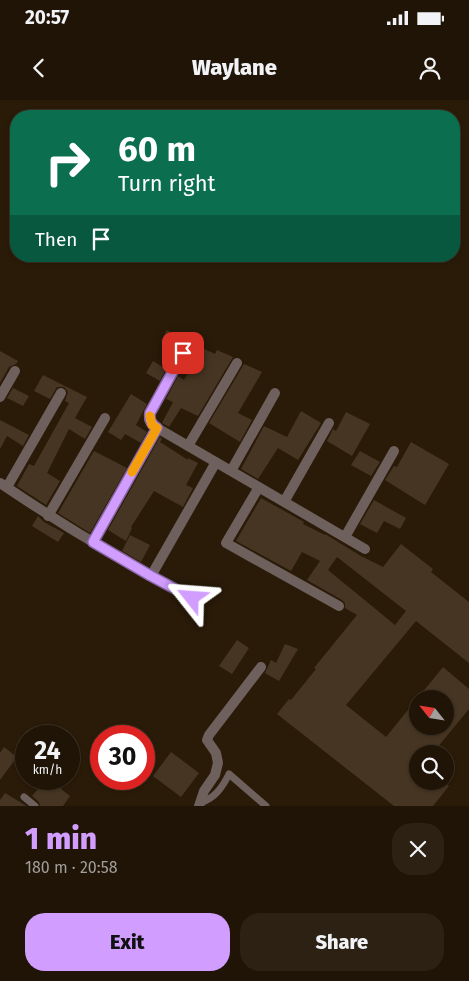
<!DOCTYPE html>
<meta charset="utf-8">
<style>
:root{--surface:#201406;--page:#2d2114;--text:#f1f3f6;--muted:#a29e9b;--line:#3d3328;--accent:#d19dfe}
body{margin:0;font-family:"Fira Sans",sans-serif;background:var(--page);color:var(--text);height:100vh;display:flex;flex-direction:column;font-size:19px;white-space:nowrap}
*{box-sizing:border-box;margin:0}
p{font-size:16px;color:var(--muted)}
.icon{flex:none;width:28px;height:28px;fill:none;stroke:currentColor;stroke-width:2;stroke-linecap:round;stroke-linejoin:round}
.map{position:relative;height:706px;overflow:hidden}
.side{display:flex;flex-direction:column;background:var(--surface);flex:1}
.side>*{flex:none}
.banner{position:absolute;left:10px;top:10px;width:450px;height:152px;border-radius:20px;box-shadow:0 1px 4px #0004,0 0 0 1px var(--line);background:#0b6e4f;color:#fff;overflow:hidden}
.needle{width:32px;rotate:300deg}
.tools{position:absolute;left:409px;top:590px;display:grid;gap:10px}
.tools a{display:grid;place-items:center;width:45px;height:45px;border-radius:50%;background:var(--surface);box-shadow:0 1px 4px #0004,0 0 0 1px var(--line);font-size:25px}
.speed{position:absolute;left:15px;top:625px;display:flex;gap:10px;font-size:25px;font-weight:700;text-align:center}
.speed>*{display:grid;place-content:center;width:65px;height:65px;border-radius:50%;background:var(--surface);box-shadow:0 1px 4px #0004,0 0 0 1px var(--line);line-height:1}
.speed small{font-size:12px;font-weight:400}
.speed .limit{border:8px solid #d22;background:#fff;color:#111}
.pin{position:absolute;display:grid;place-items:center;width:42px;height:42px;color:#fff;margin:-21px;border-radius:10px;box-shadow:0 2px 8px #0006}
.me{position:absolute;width:55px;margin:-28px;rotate:298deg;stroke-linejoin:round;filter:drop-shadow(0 0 4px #0008)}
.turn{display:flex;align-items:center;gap:18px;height:105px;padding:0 25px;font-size:22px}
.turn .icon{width:65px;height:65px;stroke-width:2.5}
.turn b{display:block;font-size:35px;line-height:42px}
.then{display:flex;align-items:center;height:48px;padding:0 25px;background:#0003;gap:10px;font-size:19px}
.round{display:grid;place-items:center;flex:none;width:52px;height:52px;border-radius:20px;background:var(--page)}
.headline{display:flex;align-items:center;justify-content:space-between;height:85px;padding:0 25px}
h1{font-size:30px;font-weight:800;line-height:38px;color:var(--accent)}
.cta{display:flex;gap:10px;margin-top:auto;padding:10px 25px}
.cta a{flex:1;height:58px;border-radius:20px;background:var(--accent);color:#111;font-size:20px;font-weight:800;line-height:58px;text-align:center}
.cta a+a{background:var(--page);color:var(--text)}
.status{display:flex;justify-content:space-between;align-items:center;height:35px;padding:0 25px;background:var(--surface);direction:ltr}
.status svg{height:14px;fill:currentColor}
header{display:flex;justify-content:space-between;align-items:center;height:65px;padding:0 25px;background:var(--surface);font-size:22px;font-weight:800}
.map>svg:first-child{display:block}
.building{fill:#463522;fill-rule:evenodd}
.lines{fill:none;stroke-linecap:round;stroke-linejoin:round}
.service{stroke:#6d605d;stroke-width:7}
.minor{stroke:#6d605d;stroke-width:10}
.route-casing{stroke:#8866a5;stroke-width:12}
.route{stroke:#d19dfe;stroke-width:9}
.slow{stroke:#f59e0b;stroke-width:9}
</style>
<div class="status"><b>20:57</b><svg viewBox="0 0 49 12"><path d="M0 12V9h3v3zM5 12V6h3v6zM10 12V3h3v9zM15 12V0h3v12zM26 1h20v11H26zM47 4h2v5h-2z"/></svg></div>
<header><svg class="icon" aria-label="back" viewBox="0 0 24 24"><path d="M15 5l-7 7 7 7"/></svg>Waylane<svg class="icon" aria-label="person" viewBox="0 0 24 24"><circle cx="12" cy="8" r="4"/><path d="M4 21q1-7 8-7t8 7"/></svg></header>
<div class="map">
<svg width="469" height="706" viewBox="0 0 469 706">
<rect width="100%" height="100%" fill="#2a1b08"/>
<!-- building -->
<path class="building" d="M167 230 192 246 193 244 215 254 217 250 233 257 198 316 181 308 169 327 162 323 173 302 166 299 178 276 184 280 195 262 188 258 190 252 187 247H180L177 250 161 241Z
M0 251 18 261 16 264 9 267 0 283Z
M153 261 166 269 160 281 146 273Z
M244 264 262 272 238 313 252 320 240 342 209 323Z
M43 275 87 297 75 318 92 327 85 339 69 329 47 373 60 381 46 405 17 386 29 364 34 366 69 303 65 301 68 292 64 287H57L50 299 34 291Z
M13 288 29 296 23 306 7 298Z
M131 294 147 304 136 325 147 332 141 343 125 334 121 340 108 332Z
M301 311 321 323 298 360 278 348 258 379 241 369 264 326 287 337Z
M346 312 370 324 352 356 327 341 333 329 336 331Z
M0 320 29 335 23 346 7 336 0 349Z
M160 337 162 339 160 342 188 360V358L198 363 186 385 193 388 183 407 154 391 131 427 132 428 126 441 108 430Z
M411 342 449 364 425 405 385 380 394 366 397 367Z
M94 351 127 368 90 433 58 413Z
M360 351 380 362 371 376 351 365Z
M261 398 304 422 303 424 325 435V434L361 456 383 467 401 444 433 469 431 472 469 502V563L416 521 346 605 386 637 443 567 469 589V609L432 654H418V681H443L449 686 433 706H394L277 614 289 599 291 600 316 569 314 568 357 515 345 508V503L342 500 307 480 320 461 302 452 291 471 236 441ZM337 457 406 511 395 525 328 470ZM418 599H445V626H418Z
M374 400 406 418 400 429 384 421 377 433 360 424Z
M38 416 44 422 64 433 58 442 32 426Z
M130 435 150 445 141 462 122 451Z
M237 540 249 548 232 574 219 566Z
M285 544 298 549 279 581 265 573 271 560 276 563Z
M4 647 17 657 0 680V653Z
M171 652 199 673 181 697 153 676Z
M47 679H50L62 687 61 689 70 696 63 706H40L39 702 32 696Z
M5 693 25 705 27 706H0V700Z"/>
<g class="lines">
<!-- service -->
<path class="service" d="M24 697 35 706
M200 703C215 698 222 688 229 674L266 706"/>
<!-- minor -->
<path class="minor" d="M183 253 150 313 149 319 152 325 365 449
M0 297 15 271
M188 346 237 263
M231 371 275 293
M0 383C62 425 126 463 192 498
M7 387 61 293
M259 387 226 443 339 506
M284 402 329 323
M48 416 105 318
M345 437 394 351
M93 442 157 328
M151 476 216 362
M199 706 204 691 215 675 218 663 216 653 207 640 209 635 261 567"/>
</g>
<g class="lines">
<defs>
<path id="route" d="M183 253 150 313C149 320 151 324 157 328L93 442 151 476 192 498"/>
</defs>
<!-- route casing -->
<use href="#route" class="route-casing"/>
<!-- route -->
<use href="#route" class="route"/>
<!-- slow -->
<path class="slow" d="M132 372 157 328 152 325 150 316"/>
</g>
</svg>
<div class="tools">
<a><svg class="needle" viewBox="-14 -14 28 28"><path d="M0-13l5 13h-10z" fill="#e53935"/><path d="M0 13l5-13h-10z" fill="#a29e9b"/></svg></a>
<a><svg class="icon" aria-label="search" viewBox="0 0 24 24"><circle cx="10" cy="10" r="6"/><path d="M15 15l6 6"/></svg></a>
</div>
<div class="speed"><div>24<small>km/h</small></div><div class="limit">30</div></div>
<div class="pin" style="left:183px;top:253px;background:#d93025"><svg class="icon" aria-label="arrive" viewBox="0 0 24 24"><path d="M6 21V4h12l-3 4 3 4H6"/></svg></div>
<svg class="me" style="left:192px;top:498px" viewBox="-20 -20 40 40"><path d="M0-17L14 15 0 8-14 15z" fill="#d19dfe" stroke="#fff" stroke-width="4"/></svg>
<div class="banner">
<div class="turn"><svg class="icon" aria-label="right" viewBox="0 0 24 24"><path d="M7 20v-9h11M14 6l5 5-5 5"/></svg><div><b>60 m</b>Turn right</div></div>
<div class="then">Then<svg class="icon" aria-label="arrive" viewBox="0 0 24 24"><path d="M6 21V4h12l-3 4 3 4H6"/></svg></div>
</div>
</div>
<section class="side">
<div class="headline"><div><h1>1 min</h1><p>180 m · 20:58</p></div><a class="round"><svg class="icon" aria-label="close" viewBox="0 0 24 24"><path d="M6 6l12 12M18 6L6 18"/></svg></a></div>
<div class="cta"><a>Exit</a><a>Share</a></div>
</section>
